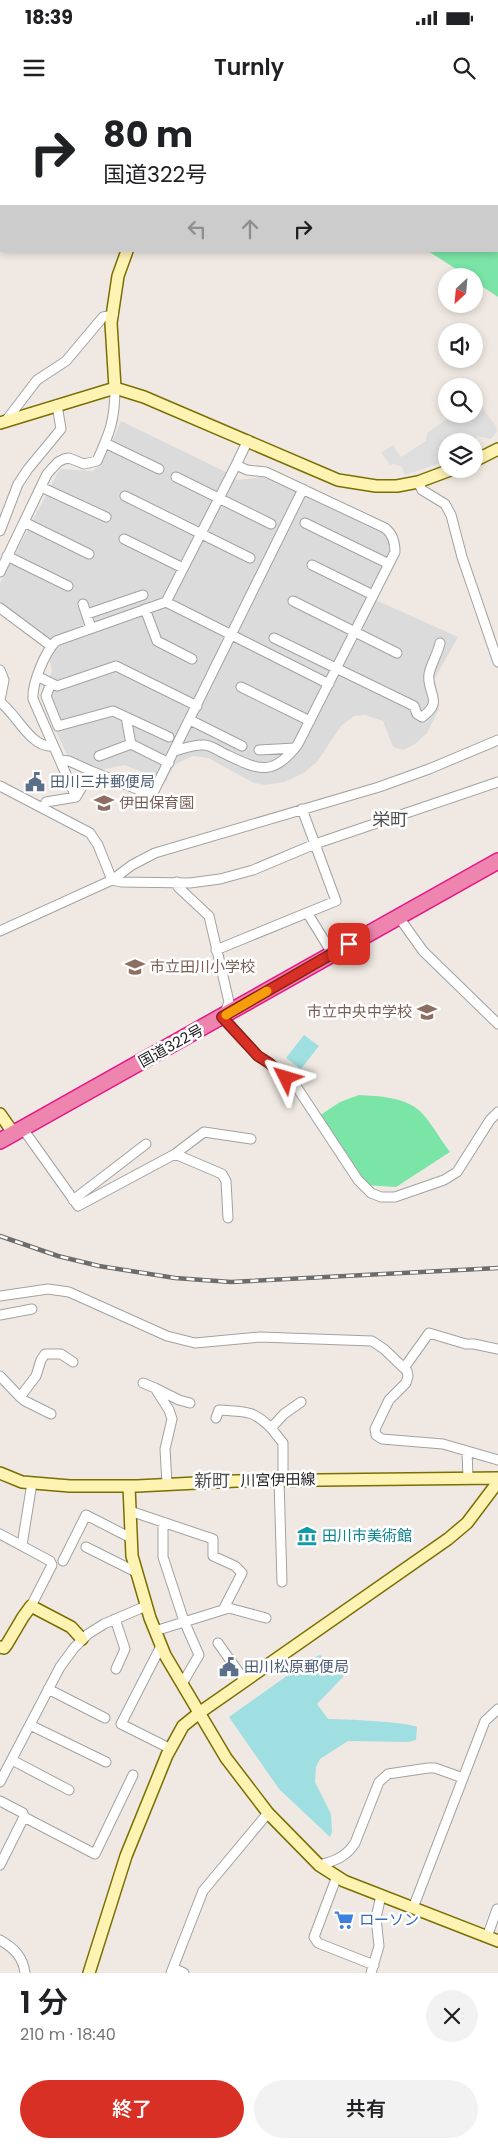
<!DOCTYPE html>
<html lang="ja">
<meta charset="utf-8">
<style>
:root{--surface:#fff;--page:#f2f2f2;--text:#202124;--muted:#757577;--accent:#d93025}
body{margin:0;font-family:Poppins,"Noto Sans JP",sans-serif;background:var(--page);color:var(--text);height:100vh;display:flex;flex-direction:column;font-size:19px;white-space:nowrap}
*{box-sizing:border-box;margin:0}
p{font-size:16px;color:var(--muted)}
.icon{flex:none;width:28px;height:28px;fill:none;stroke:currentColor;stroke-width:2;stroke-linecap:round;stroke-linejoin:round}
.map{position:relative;height:1873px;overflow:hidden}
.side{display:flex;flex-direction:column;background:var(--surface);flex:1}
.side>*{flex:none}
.guide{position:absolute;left:0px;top:0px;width:499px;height:152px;box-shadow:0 2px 8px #0003;background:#fff;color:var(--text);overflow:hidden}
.needle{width:32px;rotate:206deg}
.controls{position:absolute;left:438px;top:168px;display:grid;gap:10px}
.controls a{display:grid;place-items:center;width:45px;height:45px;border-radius:50%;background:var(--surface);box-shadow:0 2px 8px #0003;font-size:25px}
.pin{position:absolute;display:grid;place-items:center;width:42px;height:42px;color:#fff;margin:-21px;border-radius:10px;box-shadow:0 2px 8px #0006}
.me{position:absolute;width:55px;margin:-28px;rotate:310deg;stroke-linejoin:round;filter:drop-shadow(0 0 4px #0008)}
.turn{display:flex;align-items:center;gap:18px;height:105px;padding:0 20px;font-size:22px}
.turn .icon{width:65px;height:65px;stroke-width:2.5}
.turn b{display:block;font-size:35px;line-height:42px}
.lanes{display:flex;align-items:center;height:48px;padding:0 20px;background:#0003;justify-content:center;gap:25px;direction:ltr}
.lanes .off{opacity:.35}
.round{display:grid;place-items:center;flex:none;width:52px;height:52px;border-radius:26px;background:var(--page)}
.head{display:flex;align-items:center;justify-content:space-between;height:85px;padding:0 20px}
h1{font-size:30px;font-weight:600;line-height:38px}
.cta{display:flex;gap:10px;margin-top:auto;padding:10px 20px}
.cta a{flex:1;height:58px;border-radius:30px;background:var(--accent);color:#fff;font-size:20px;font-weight:600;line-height:58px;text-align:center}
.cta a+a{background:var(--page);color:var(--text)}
.status{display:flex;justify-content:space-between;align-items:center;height:35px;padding:0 25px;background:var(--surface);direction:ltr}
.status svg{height:14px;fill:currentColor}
header{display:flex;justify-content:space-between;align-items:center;height:65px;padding:0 20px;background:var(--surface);font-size:22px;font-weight:600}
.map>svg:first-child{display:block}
.residential{fill:#dcdbdb}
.pitch{fill:#7be5a7}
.parking{fill:#dedede}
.water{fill:#a0dfe1}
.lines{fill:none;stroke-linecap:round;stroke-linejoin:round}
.street-casing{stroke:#a2a2a2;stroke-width:11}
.secondary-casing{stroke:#7a6f00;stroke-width:14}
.highway-casing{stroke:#e71789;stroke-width:18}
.street{stroke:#fff;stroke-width:9}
.secondary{stroke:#fef3b3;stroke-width:11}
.highway{stroke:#ed85ae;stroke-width:15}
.rail-casing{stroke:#6c6c6c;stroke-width:4.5}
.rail{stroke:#fff;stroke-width:2.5;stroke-dasharray:8;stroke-linecap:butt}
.route-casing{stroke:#8d1f18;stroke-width:12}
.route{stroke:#d93025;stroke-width:9}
.slow{stroke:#f59e0b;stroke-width:9}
.labels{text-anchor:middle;stroke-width:5;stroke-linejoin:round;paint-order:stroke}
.service-label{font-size:15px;fill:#4e5e75;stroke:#fff;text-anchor:start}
.education-label{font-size:15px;fill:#785e54;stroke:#fff;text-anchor:start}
.street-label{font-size:15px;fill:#1e1e1e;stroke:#fff}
.culture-label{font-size:15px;fill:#0d838f;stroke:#fff;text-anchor:start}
.shop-label{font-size:15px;fill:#366cbe;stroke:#fff;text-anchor:start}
.quarter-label{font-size:18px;fill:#515151;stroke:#fff}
</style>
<div class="status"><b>18:39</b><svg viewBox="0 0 49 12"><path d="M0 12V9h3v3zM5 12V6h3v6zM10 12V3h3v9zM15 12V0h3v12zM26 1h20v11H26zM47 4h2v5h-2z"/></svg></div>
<header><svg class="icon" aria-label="menu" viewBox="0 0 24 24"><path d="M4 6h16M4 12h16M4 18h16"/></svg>Turnly<svg class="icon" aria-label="search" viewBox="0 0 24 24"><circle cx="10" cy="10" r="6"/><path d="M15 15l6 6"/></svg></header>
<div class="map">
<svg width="498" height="1873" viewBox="0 0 498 1873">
<rect width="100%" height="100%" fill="#f0e9e3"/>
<!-- residential -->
<path class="residential" d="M121 321 226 372 237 380 262 377 288 386 385 432 391 443 390 451 367 496 458 537 435 578 439 609 427 633 415 644 403 650 393 647 383 621 365 615 354 616 341 626 317 662 304 673 284 682 266 685 254 683 208 658 193 656 174 665 166 682 125 665 90 672 71 663 43 603 52 570 46 544 0 507V483L57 374 61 369 92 371 101 365Z"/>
<!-- pitch -->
<path class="pitch" d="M498 53V197L474 181V176H467L428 151H498Z
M359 995C379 996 404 997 420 1011 431 1022 440 1039 450 1052L396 1087 366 1085 319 1016 340 1002Z"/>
<!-- parking -->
<path class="parking" d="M476 299 496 326 497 331 491 339 477 336 474 347V341H446V361L405 375 402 367 394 364 390 365 381 353 393 345 401 357 426 341 427 333 454 314H474V300Z"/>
<!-- water -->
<path class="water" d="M304 935 319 946 301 969 286 958Z
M320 1555 344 1576 317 1604 328 1619C342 1619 409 1622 417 1627L416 1640 408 1642 348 1641 320 1659 316 1667 315 1682 331 1714 332 1732 330 1737 279 1689 229 1617 312 1558Z"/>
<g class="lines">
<defs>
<path id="street" d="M5 322 37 280 66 261 103 217 113 215
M105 343 159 369
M176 377 271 424
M418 382 422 390 445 404 451 415 462 457 498 562
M41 387 106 417
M125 396 250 458
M24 422 89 454
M305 423 389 464
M0 431 18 384 28 369 61 329 57 305
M124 439 183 468
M7 456 68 486
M312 465 373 495
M0 472 47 374 58 362 64 359 69 358 84 364 97 361C110 332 115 320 115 288
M293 501 397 553
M166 502 329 584
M83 504 91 528
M0 508 51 546
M145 509 157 541 192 559
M87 514 143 495
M274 538 414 606 417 614 422 617C445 601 426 593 429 574 431 564 438 553 440 543
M0 570 4 580 0 600
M37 576 57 586 116 566 197 606
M51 583 46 596 58 626 113 611 126 617
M241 587 310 621
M0 602C16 613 31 649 53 646
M190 620 242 646
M131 644 126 617 169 637
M259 650 295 648
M175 651C185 648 194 644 205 645 211 646 218 650 223 653 257 669 272 679 298 644L395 452C395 442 393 434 385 428L266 372 247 370 236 365
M99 656 131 644 169 663
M60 660 69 661 91 671
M0 686 90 733 98 745 112 780
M76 697 33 599C32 583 45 552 56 541L166 502 236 365 248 340
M44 708 46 702 76 697 91 671 142 691H154L303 389
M112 780 121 782 190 783 220 779 253 770 315 744 498 682
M177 782 178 787 209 816 229 902 223 917 258 956 269 963 296 986 358 1080 371 1093 381 1097H395L444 1080 457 1072 490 1020 498 1012
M308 814 332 853
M398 816 423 851 498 924
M0 831 112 780 132 765 155 753 379 687 429 669 498 640
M216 850 336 801 302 709
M23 1029 78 1106 175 1054 222 1074 226 1081 228 1118
M175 1054 204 1032 251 1039
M73 1100 146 1044
M0 1196 48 1189 69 1192 167 1236 195 1243 260 1237 372 1241 384 1249 407 1271 408 1276 406 1283 389 1300 375 1329 376 1335 382 1339 443 1344 498 1360
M0 1215 32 1209
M404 1268 429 1233 466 1244H474L498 1249
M0 1276 20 1297 36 1276 41 1260 45 1254H61L73 1262
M143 1283 155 1288 169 1310 172 1319 165 1349 167 1384
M155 1288 179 1300 190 1303
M20 1297 25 1301 51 1314
M216 1318 219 1310C245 1312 252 1309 271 1328
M467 1351 468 1378
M279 1380 282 1482
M283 1380V1343L271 1328 284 1314 301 1302
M130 1411 213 1439V1456L235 1466 242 1473 224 1508
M163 1422V1457L184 1521 199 1555 182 1584
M0 1434 50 1461 52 1465 31 1506
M22 1445 32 1383
M86 1447 136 1472
M63 1461 86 1415 131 1438
M115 1519 125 1549 116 1569
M155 1531 229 1508 266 1518
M218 1543 245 1581
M161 1546 121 1624 171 1649
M48 1589 105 1618
M30 1625 106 1662
M12 1660 69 1690
M0 1682 60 1567 74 1548 88 1534 104 1524 146 1506
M0 1701 23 1713 24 1717 0 1765
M24 1717 95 1754 133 1675
M319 1765C335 1761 346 1757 355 1743L379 1682 388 1674 428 1668H435L463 1678
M337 1776 314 1837 318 1843 374 1865
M413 1808 485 1621 498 1609
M487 1837 497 1809
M0 1840C14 1848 23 1857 25 1873
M173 1868 184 1873
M171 1873 203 1791 268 1713
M371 1873 379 1846 376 1818 381 1795"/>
<path id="secondary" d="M225 1 226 0
M115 288 111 223 118 176 127 151
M0 323 115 288 144 297 338 380 376 386H397L418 382 453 369
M474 361 498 349
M0 1014 14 1034
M0 1373 22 1382 70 1386H137L236 1381 498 1378
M129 1386 132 1456 150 1518 165 1555 226 1658 268 1713 319 1765 344 1781 498 1841
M0 1547 4 1548 7 1544 23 1517 31 1506 71 1527 82 1539
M89 1873 126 1756 167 1655 183 1626 199 1613 448 1439 467 1423 498 1382"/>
<path id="highway" d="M0 1041 498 761"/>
</defs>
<!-- street casing -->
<use href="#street" class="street-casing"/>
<!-- secondary casing -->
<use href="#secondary" class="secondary-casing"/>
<!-- highway casing -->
<use href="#highway" class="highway-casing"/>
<!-- street -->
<use href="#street" class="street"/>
<!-- secondary -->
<use href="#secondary" class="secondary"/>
<!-- highway -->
<use href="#highway" class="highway"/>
<defs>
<path id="rail" d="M0 1136 58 1156 99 1166 175 1178 231 1182 498 1168"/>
</defs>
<!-- rail casing -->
<use href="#rail" class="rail-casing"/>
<!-- rail -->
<use href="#rail" class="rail"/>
</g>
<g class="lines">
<defs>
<path id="route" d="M286 978 269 963 258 956 222 917 349 844"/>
</defs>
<!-- route casing -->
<use href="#route" class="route-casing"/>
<!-- route -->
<use href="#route" class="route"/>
<!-- slow -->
<path class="slow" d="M226 915 267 891"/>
</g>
<!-- icons -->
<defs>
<symbol id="civic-bare" viewBox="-9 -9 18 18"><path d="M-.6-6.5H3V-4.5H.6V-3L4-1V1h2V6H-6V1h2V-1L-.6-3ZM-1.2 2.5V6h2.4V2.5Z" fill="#5c6f8a" stroke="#fff" stroke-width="2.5" paint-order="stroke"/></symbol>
<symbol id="school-bare" viewBox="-9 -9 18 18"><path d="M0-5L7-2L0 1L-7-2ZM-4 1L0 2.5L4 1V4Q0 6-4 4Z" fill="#8d6e63" stroke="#fff" stroke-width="2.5" paint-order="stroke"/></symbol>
<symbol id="museum-bare" viewBox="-9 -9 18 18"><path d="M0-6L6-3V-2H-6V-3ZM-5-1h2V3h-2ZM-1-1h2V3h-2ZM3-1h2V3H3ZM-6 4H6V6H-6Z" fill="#0f9aa8" stroke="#fff" stroke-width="2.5" paint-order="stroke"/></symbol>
<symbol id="supermarket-bare" viewBox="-9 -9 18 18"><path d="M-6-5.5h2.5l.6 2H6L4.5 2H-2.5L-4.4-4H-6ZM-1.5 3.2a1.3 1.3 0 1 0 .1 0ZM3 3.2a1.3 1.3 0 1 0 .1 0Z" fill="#3f7fe0" stroke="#fff" stroke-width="2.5" paint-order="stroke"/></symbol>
</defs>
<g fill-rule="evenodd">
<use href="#civic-bare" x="21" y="668" width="28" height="28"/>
<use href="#school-bare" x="90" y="689" width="28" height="28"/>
<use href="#school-bare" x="121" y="853" width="28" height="28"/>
<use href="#school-bare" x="413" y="898" width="28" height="28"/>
<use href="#museum-bare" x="293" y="1422" width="28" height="28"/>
<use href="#civic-bare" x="215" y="1553" width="28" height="28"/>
<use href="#supermarket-bare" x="330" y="1806" width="28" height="28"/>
</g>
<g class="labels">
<!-- service labels -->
<g class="service-label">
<text x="50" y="687">田川三井郵便局</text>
<text x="244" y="1572">田川松原郵便局</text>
</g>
<!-- education labels -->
<g class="education-label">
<text x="119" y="708">伊田保育園</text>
<text x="150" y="872">市立田川小学校</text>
<text x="412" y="917" text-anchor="end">市立中央中学校</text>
</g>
<!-- street labels -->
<g class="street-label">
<text transform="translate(171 946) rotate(-29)" y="5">国道322号</text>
<text transform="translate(278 1380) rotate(-1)" y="5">川宮伊田線</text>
</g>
<!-- culture labels -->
<g class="culture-label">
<text x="322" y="1441">田川市美術館</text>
</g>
<!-- shop labels -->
<g class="shop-label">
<text x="359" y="1825">ローソン</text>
</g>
<!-- quarter labels -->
<g class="quarter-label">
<text x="390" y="726">栄町</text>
<text x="212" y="1387">新町</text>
</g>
</g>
</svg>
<div class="controls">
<a><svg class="needle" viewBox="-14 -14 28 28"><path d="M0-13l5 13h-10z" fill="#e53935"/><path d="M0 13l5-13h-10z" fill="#757577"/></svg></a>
<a><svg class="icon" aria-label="sound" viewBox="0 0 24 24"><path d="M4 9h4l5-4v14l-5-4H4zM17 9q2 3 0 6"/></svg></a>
<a><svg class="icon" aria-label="search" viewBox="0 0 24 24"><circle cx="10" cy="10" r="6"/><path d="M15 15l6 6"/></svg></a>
<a><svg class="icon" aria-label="layers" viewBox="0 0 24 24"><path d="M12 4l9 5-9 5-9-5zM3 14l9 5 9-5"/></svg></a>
</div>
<div class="pin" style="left:349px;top:844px;background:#d93025"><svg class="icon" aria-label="arrive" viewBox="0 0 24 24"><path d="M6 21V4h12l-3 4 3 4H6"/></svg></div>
<svg class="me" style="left:286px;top:978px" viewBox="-20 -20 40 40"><path d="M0-17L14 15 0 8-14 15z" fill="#d93025" stroke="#fff" stroke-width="4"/></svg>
<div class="guide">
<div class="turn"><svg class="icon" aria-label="right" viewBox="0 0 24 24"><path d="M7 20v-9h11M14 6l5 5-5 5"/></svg><div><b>80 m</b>国道322号</div></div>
<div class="lanes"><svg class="icon off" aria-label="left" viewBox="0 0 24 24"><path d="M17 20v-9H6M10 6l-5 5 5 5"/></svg><svg class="icon off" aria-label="ahead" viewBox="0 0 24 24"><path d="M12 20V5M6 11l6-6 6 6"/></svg><svg class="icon" aria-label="right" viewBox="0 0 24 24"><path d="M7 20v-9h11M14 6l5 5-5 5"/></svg></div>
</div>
</div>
<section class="side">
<div class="head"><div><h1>1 分</h1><p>210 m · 18:40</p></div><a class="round"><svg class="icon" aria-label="close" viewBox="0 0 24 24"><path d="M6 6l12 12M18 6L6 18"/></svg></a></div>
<div class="cta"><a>終了</a><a>共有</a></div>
</section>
